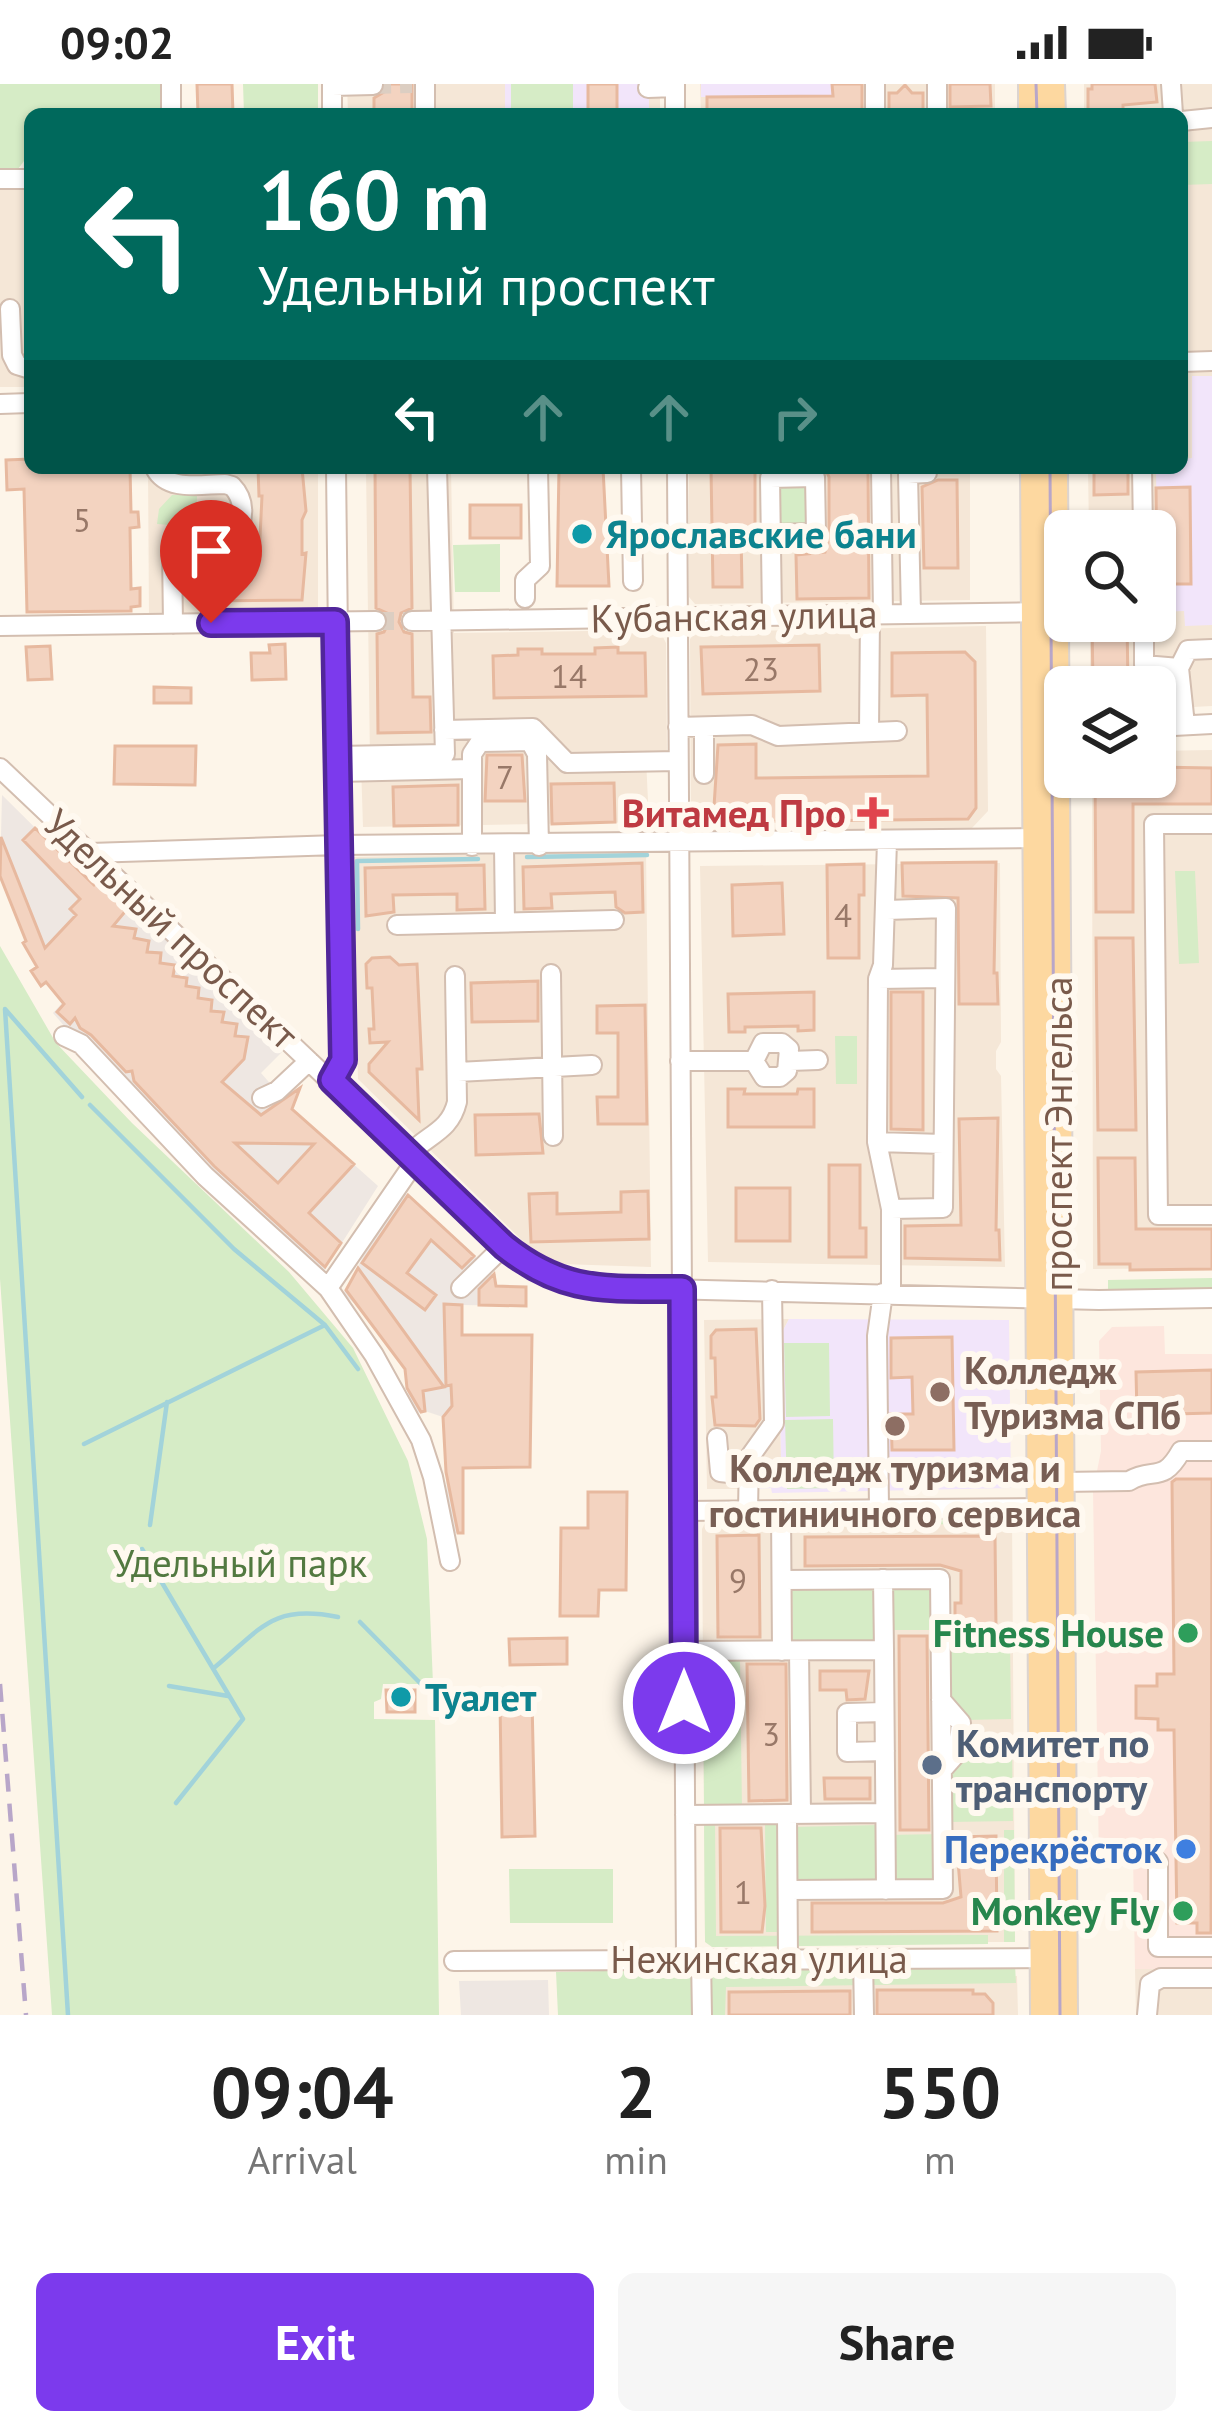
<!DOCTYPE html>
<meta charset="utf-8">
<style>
:root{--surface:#fff;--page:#f6f6f6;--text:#222;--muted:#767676;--accent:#7c3aed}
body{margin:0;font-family:"PT Sans",sans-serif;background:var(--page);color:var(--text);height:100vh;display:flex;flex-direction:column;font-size:45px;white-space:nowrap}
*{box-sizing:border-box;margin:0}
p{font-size:39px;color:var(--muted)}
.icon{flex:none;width:66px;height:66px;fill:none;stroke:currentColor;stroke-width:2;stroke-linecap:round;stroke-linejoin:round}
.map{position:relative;height:1931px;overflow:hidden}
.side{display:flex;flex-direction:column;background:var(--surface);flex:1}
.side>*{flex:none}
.banner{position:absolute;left:24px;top:24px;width:1164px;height:366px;border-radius:18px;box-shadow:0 3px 9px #0004;background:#00695c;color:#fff;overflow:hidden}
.tools{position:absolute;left:1044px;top:426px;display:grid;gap:24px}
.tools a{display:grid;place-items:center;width:132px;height:132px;border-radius:18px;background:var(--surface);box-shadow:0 3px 9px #0004;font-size:60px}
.pin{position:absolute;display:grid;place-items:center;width:102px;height:102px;color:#fff;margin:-123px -51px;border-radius:50% 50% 50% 0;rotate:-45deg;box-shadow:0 0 12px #0007}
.pin .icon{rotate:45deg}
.me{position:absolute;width:132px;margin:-66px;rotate:0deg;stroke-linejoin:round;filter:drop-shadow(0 0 9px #0008)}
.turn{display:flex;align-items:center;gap:42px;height:252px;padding:0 36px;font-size:54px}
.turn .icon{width:156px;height:156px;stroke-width:2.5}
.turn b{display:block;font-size:84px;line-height:102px}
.lanes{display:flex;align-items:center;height:114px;padding:0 36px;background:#0003;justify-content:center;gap:60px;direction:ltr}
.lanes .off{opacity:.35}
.eta{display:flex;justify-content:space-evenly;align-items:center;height:204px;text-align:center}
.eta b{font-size:72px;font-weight:700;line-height:84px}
.button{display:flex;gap:24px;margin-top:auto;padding:24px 36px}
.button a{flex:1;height:138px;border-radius:18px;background:var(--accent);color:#fff;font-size:48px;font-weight:700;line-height:138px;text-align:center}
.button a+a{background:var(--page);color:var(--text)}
.status{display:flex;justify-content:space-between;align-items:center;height:84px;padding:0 60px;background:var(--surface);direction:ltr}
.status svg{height:33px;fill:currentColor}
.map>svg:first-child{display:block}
.residential{fill:#f5e7d7}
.commercial{fill:#fde6dd}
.industrial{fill:#eee7e2}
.education{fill:#f2e5fa}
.green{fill:#d6ecc6}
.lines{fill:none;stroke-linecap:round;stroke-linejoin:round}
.stream{stroke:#a2d3da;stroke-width:4.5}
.building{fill:#f3d3c0;stroke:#e7b99f;stroke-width:3;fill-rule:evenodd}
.minor-tunnel{stroke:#dccec2;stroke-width:18;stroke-dasharray:18 9;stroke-linecap:butt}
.minor-casing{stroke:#d3beb0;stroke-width:22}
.major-casing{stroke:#dcd4d0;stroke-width:28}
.minor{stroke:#fff;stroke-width:18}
.major{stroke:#fdd8a0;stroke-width:24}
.tram{stroke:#b8a6c9;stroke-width:3}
.rail{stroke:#b8a6c9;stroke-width:4.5;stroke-dasharray:18 12;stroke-linecap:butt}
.route-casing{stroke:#51269a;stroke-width:30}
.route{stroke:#7c3aed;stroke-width:21}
.culture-dot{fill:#0f9aa8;stroke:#fff9f0;stroke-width:4.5}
.health-dot{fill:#e0444e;stroke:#fff9f0;stroke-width:4.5}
.education-dot{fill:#8d6e63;stroke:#fff9f0;stroke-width:4.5}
.leisure-dot{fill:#2e9e5b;stroke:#fff9f0;stroke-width:4.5}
.service-dot{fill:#5c6f8a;stroke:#fff9f0;stroke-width:4.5}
.shop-dot{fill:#3f7fe0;stroke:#fff9f0;stroke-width:4.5}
.labels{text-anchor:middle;stroke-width:12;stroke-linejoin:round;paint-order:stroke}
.number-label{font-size:33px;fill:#987868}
.culture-label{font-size:39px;font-weight:bold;fill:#0d838f;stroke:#fff9f0;text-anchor:start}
.street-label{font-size:39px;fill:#795a4b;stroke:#fff9f0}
.health-label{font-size:39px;font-weight:bold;fill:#be3a42;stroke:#fff9f0;text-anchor:end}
.education-label{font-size:39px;font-weight:bold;fill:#785e54;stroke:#fff9f0;text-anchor:start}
.park-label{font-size:39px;fill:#527940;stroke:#fff9f0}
.leisure-label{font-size:39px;font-weight:bold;fill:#27864d;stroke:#fff9f0;text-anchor:end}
.service-label{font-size:39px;font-weight:bold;fill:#4e5e75;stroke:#fff9f0;text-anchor:start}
.shop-label{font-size:39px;font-weight:bold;fill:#366cbe;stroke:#fff9f0;text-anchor:end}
</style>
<div class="status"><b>09:02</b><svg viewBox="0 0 49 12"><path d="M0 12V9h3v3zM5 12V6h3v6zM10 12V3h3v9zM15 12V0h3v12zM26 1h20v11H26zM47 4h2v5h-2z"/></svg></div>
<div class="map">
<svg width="1212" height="1931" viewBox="0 0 1212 1931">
<rect width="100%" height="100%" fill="#fdf5e9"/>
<!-- residential -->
<path class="residential" d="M347 0H660V30H348Z
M700 0H995V30H701Z
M1084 0H1212V622L1155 625V603H1090V537H1155V447H1089L1088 384H1182V30H1084Z
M0 100H30V303H0Z
M148 384H318V525L313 531 149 532Z
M366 384H451L454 549 651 546 661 549 666 559 667 674 646 675 649 738 363 743 361 680 370 676Z
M689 384 970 387V516L695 520 689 513Z
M986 542 988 727 972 744 691 748 690 555 696 548Z
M1212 666V1184L1093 1185 1092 693H1155V667Z
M646 767 651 1183 562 1180 533 1167 358 995 352 773Z
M1000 779 1001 958 996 967V985L1001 992 1005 1183 708 1178 700 782Z
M789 1235 779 1255 781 1376H760V1405H707L704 1236Z
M1012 1433 1015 1858H705L702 1445 707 1435Z
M1135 1885H1212V1931H1136Z
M1017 1892 1018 1931H595L594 1898Z"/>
<!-- commercial -->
<path class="commercial" d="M1164 1242 1165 1270H1212V1885H1135L1133 1771 1099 1778 1093 1407 1101 1367 1099 1257 1112 1243Z"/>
<!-- industrial -->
<path class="industrial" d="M2 711 93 801 103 792 282 968 261 989 281 1012 290 1004 297 1011 293 1026 378 1102 319 1195 90 972 53 929 63 918 50 895 41 902 31 887 36 883 23 859 26 856 0 792Z
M400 1104 480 1177 481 1190H496V1202L526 1203V1222L462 1221 463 1449H449L443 1333 425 1327 411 1330 406 1295 410 1292 366 1229 343 1210Z
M548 1896 549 1931H461L459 1897Z"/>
<!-- education -->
<path class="education" d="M505 0H649V30H505Z
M701 0H833V12L701 13Z
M1192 292H1212V541L1185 542 1184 527 1158 528 1156 384H1182V375L1192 374Z
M789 1235 1009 1236 1011 1404 772 1409 771 1404 760 1405 759 1376 781 1375 779 1254Z"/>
<!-- green -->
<path class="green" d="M0 0H162L163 30H30V77H24L18 85H0Z
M243 0H318V30H244Z
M511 0H573V30H511Z
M1212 57V100L1182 101V58Z
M778 403H808L809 441H778Z
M172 411H197L196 443 157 440 159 425Z
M500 460V508H455L453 461Z
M1195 787 1199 879 1179 880 1175 787Z
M0 862 56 959 132 1039 289 1188 353 1264 408 1377 427 1455 433 1600H383L381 1615 374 1618V1635L435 1636 439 1931H52L0 1195Z
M835 952H857V1000H836Z
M1212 1194V1204L1108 1206V1196Z
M784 1259H829L830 1332 786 1333Z
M833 1335 834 1404 787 1405 785 1336Z
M996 1434V1440L810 1441V1435Z
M883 1495H940L941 1546H884Z
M792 1501H879V1558H793Z
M946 1558H1010L1011 1635 964 1636 956 1619 946 1612Z
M703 1576H740L742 1726H704Z
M1012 1661 1013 1737 948 1738 947 1687 964 1662Z
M704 1737H715L716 1852 988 1851V1860L712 1863 705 1858Z
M765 1740H784L785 1848H766Z
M878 1741 880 1799 793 1801 792 1743Z
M1004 1746H1014L1015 1858H1004Z
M943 1750V1805L886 1806V1751Z
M509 1785H613V1839H510Z
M1015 1881 1016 1899 726 1903 725 1931H706V1885Z
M696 1885V1931H558L556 1888Z"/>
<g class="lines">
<!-- stream -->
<path class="stream" d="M527 773 647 771
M358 845 357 777 478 775
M90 1021 234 1165 325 1241 358 1285
M84 1360 325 1241
M150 1441 167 1318
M142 1465 243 1635 176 1719
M360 1538 421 1600
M215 1583C262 1544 272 1520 338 1533
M169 1602 228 1612
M68 1931 5 925 82 1013"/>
</g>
<!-- building -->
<path class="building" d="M197 0H232L233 30H198Z
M386 0H412V30H374V14L384 8Z
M588 0H617V30H588Z
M832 0H862V27L707 30V13L833 12Z
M950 0H990L991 22 950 23Z
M1092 0H1155L1157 18 1123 21V30H1088V5H1092Z
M905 1 912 9H923V30H889V9H897Z
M30 375V384H130L131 428H138L139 443 130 444 131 505 140 504V522L131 523V527L27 528 24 405 7 406 6 376Z
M258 384H302L306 427 302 436V470L306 469 302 516 193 517V475L259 474 262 412H259Z
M375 384H410L412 524 401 529 399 538 404 548 412 550 413 613H430L431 648 378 649 377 550 384 548 389 538 387 529 376 524Z
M559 384H603L609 502H557Z
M711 384H755V450H741L742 503H713Z
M825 384H868L869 514 797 515 796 471 825 468 829 450V393Z
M1094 384H1128V410L1094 411Z
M938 396H957L958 484H924L922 403Z
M1190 403 1191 500H1157L1156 404Z
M470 421H521V454H470Z
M1092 537H1127L1128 603H1093Z
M285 560 286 595 252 596 251 569H270L269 561Z
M819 561 820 607 703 610 701 563Z
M50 562 52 595 28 596 26 563Z
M618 563V569H645L646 612 494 614 493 572 518 571V565H542V570H595V564Z
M965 568 975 578 976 724 968 735 713 738 718 661 756 660V694L928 692 927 611 892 612V569Z
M154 603 191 604V619H154Z
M115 662H196L195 701 114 700Z
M487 671H522L525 717H485Z
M1155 683 1212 684V720H1133V828H1096L1095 693H1155Z
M614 699 615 738 552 740 551 700Z
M458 701V741L394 742 393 703Z
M35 744 94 801 99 796 128 824 113 842 136 845 134 854 149 857 147 868 161 869 160 879 175 881 173 892 187 894 186 902 199 904 198 914 212 916 211 927 224 928 222 938 237 940 235 952 248 953 244 975 222 998 261 1031 300 1004 292 1025 354 1080 309 1129 341 1159 325 1183 214 1082 134 997 132 987 126 988 91 951 80 944 75 934 70 940 57 928 64 920 46 898 41 902 31 887 37 883 23 859 26 857 0 792 1 753 45 864 76 831 70 825 80 815 23 756ZM235 1059 314 1060 278 1099Z
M996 778 994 889H997L998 920H959L958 814 903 812 902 779Z
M642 779 643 828 625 829 616 823 615 808 551 810 552 824 524 825 523 783Z
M864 780V811H859V874H828L827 781Z
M484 781 485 825 457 826V810L393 811 394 828 366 832 365 784Z
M782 799 784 850 733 852 732 801Z
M1096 854H1133L1136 1046H1098Z
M390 873 399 881 417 880 422 985H417L419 1036 369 988V980L388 958 370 959 369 945H374L372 904H367L366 880 372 874Z
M538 897V937L472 938 471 899Z
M814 908V946L798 947V942L745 943V948H729L728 910Z
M891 908H923V1046L891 1045Z
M645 921 647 1040H598L597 1013H618V949H597V922Z
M728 1005H745L744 1010H797L798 1005H814V1043H728Z
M534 1030H539L543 1069 476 1071 475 1031Z
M998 1034 996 1146H999L1000 1176 905 1174V1142L961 1141 959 1035Z
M1098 1074H1135L1136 1145H1212V1185L1130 1186V1180H1099Z
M829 1081H860V1144H866V1173H829Z
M736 1104H790V1157H736Z
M648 1107 649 1155 531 1158 529 1110 557 1109V1130L621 1128V1108Z
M408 1111 474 1172 462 1184 431 1156 407 1189 436 1211 425 1226 362 1179Z
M358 1184 444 1303 423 1307 425 1327 421 1328 407 1304 405 1285 346 1206Z
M494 1190 496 1202 526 1203V1222L479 1221V1205Z
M444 1220 462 1221V1251H532L530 1383 463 1384V1449H458L446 1388 443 1333 452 1322 451 1301 446 1302Z
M756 1245 760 1335 755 1342 715 1341 712 1313H716L715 1274H711V1252L716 1246Z
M952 1253 954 1366H892L891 1330H913L912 1293 891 1294V1254Z
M1212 1286V1329L1137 1331 1136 1288Z
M1176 1395H1212L1211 1849H1197V1839H1177L1174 1646H1158V1635L1136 1634V1602H1157V1590H1174L1172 1398Z
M588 1408H627L626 1506H599L598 1532H560L561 1444H588Z
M759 1451 760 1553H718L717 1452Z
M995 1452 996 1545H955V1519H961V1487L940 1481 805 1482V1453Z
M899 1552H927L929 1746H900Z
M567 1554V1580L510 1581 509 1555Z
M747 1580H786L787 1716 749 1717Z
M820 1587H869L865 1615 847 1616 846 1606H820Z
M386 1606H415V1628H387Z
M532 1616 535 1752 502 1753 500 1617Z
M824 1694H870V1715H825Z
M720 1744H761L765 1822 762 1848H721Z
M996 1752 997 1847 812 1848V1819H943L961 1813 956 1753Z
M877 1906H973V1910H985L993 1919V1931H877Z
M838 1907H850V1931H729V1908Z"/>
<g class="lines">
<!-- minor-tunnel -->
<path class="minor-tunnel" d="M373 1 412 0
M376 537H412"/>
<defs>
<path id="minor" d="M171 0V30
M332 0V30
M425 0V30
M675 0V30
M875 0V30
M937 0V30
M1171 0 1173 30
M332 2 373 1
M648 4 675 3
M1182 37 1212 34
M0 95H30
M10 225 12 271 17 281 30 285
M1182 278 1212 277
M0 320 30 319
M155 384C167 408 201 400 225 400L232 402C245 415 246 437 233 450L176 457 172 466 173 540
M631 384 633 497
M677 384 686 1875
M881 384 883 530
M1142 384 1143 447
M771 450 816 449 815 393 770 394 772 531
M525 514V496L540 482 538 384
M911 530 908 390 927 389V384
M412 537 1045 528
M1144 537V581L1179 584 1188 566 1212 565
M0 542 376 537
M1179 584 1185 641
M678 643 752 641 778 652 897 647
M704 643V690
M1155 643 1212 640
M444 646 533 644 567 679 678 677
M869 648 870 530
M337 672 445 670 437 384
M0 684 504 1162C547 1197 572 1201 626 1204L1099 1216 1212 1214
M337 688 472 685
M1212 740H1154L1158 1131H1212
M887 757 883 881 878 895 877 1058 891 1125V1209
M472 762V670L480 658 530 657 537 670 539 762
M504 762 505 838
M90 769 338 761 1045 754
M887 826 946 824 943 1124 891 1125
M397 841 614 836
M551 890 553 1052
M878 895 943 894
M64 952 81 960 205 1092 328 1204 374 1271 421 1356 433 1393 450 1477
M680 977H754L763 959H782L789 965 787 987 780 993H764L754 977
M790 977 818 976
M458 988 592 981
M331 996 343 977 336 384
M262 1014 277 1007 309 977
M877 1058 943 1060
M409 1070C429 1050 450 1047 457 1018L455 892
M328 1204 416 1076
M461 1204 504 1162
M717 1354 720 1388 747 1391
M1062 1398 1129 1397C1153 1382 1162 1401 1181 1367H1212
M879 1425 877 1252 883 1209
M748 1426 749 1374 774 1339 772 1206
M781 1426 782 1567
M683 1427 1051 1424
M883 1495 884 1566
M782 1496 940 1495 943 1805 788 1806
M684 1567 884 1566 886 1806
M799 1567 801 1730
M941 1616 961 1639 958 1668 942 1686
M884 1628 847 1629V1668L885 1667
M787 1730 788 1875
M685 1731 885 1729
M1158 1778V1863H1212
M863 1874 864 1931
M701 1875 702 1931
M454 1877 1055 1874
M1147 1931 1150 1900 1161 1894H1212"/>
<path id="major" d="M1031 0V30
M1052 0 1053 30
M1033 384 1043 1931
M1055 384 1065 1931"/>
</defs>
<!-- minor casing -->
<use href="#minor" class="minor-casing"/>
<!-- major casing -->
<use href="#major" class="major-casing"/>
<!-- minor -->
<use href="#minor" class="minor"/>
<!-- major -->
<use href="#major" class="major"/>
<!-- tram -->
<path class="tram" d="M1036 0 1037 30
M1050 384 1060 1931"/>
<!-- rail -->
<path class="rail" d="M0 1600 26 1931"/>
</g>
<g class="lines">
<defs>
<path id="route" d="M211 539 335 538 343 976 332 996 504 1162C565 1211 607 1204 682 1205L684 1619"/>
</defs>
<!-- route casing -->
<use href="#route" class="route-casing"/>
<!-- route -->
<use href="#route" class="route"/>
</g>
<!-- markers -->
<g class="culture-dot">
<circle cx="582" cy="450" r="12"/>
<circle cx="401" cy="1613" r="12"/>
</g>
<path class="health-dot" d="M867 711h12v12h12v12h-12v12h-12v-12h-12v-12h12z"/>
<g class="education-dot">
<circle cx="940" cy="1308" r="12"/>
<circle cx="895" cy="1342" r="12"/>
</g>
<g class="leisure-dot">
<circle cx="1188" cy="1549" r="12"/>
<circle cx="1183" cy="1827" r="12"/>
</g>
<circle class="service-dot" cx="932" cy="1681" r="12"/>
<circle class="shop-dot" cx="1186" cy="1765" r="12"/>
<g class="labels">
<!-- number labels -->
<g class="number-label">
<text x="82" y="448">5</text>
<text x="761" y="597">23</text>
<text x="569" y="604">14</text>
<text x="505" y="705">7</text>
<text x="843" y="843">4</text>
<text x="738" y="1508">9</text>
<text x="771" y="1662">3</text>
<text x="743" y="1820">1</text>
</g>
<!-- culture labels -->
<g class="culture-label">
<text x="606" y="464">Ярославские бани</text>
<text x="425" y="1627">Туалет</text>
</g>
<!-- street labels -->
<g class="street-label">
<text transform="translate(734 532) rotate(-1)" y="14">Кубанская улица</text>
<text transform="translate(171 845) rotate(43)" y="14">Удельный проспект</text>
<text transform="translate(1058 1050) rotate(-90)" y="14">проспект Энгельса</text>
<text x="759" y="1889">Нежинская улица</text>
</g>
<!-- health labels -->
<g class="health-label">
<text x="846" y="743">Витамед Про</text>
</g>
<!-- education labels -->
<g class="education-label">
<text x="964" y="1300">Колледж<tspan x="964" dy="45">Туризма СПб</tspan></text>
<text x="895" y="1398" text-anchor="middle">Колледж туризма и<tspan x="895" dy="45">гостиничного сервиса</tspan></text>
</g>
<!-- park labels -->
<g class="park-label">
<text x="240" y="1493">Удельный парк</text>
</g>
<!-- leisure labels -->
<g class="leisure-label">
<text x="1164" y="1563">Fitness House</text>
<text x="1159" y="1841">Monkey Fly</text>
</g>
<!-- service labels -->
<g class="service-label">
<text x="956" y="1673">Комитет по<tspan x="956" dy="45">транспорту</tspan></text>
</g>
<!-- shop labels -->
<g class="shop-label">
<text x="1162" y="1779">Перекрёсток</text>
</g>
</g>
</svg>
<div class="tools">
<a><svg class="icon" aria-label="search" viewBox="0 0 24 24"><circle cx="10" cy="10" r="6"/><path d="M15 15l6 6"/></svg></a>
<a><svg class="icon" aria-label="layers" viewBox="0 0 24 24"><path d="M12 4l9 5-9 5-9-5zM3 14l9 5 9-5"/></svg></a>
</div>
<div class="pin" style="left:211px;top:539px;background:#d93025"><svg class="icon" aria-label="arrive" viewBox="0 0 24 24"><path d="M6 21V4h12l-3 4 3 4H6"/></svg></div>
<svg class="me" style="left:684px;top:1619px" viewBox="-20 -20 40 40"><circle r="17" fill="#7c3aed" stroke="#fff" stroke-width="3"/><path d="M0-11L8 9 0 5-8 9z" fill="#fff"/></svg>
<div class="banner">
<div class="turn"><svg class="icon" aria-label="left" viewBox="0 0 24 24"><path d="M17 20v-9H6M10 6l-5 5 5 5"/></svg><div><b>160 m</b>Удельный проспект</div></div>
<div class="lanes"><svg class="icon" aria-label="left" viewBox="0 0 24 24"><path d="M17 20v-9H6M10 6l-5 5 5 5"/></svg><svg class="icon off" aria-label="ahead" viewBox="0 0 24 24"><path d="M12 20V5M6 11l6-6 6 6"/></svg><svg class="icon off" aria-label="ahead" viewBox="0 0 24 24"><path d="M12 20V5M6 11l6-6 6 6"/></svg><svg class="icon off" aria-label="right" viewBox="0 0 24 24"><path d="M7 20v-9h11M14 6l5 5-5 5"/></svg></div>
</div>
</div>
<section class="side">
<div class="eta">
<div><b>09:04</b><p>Arrival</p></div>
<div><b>2</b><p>min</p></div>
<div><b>550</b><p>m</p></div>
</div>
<div class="button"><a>Exit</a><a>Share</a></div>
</section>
